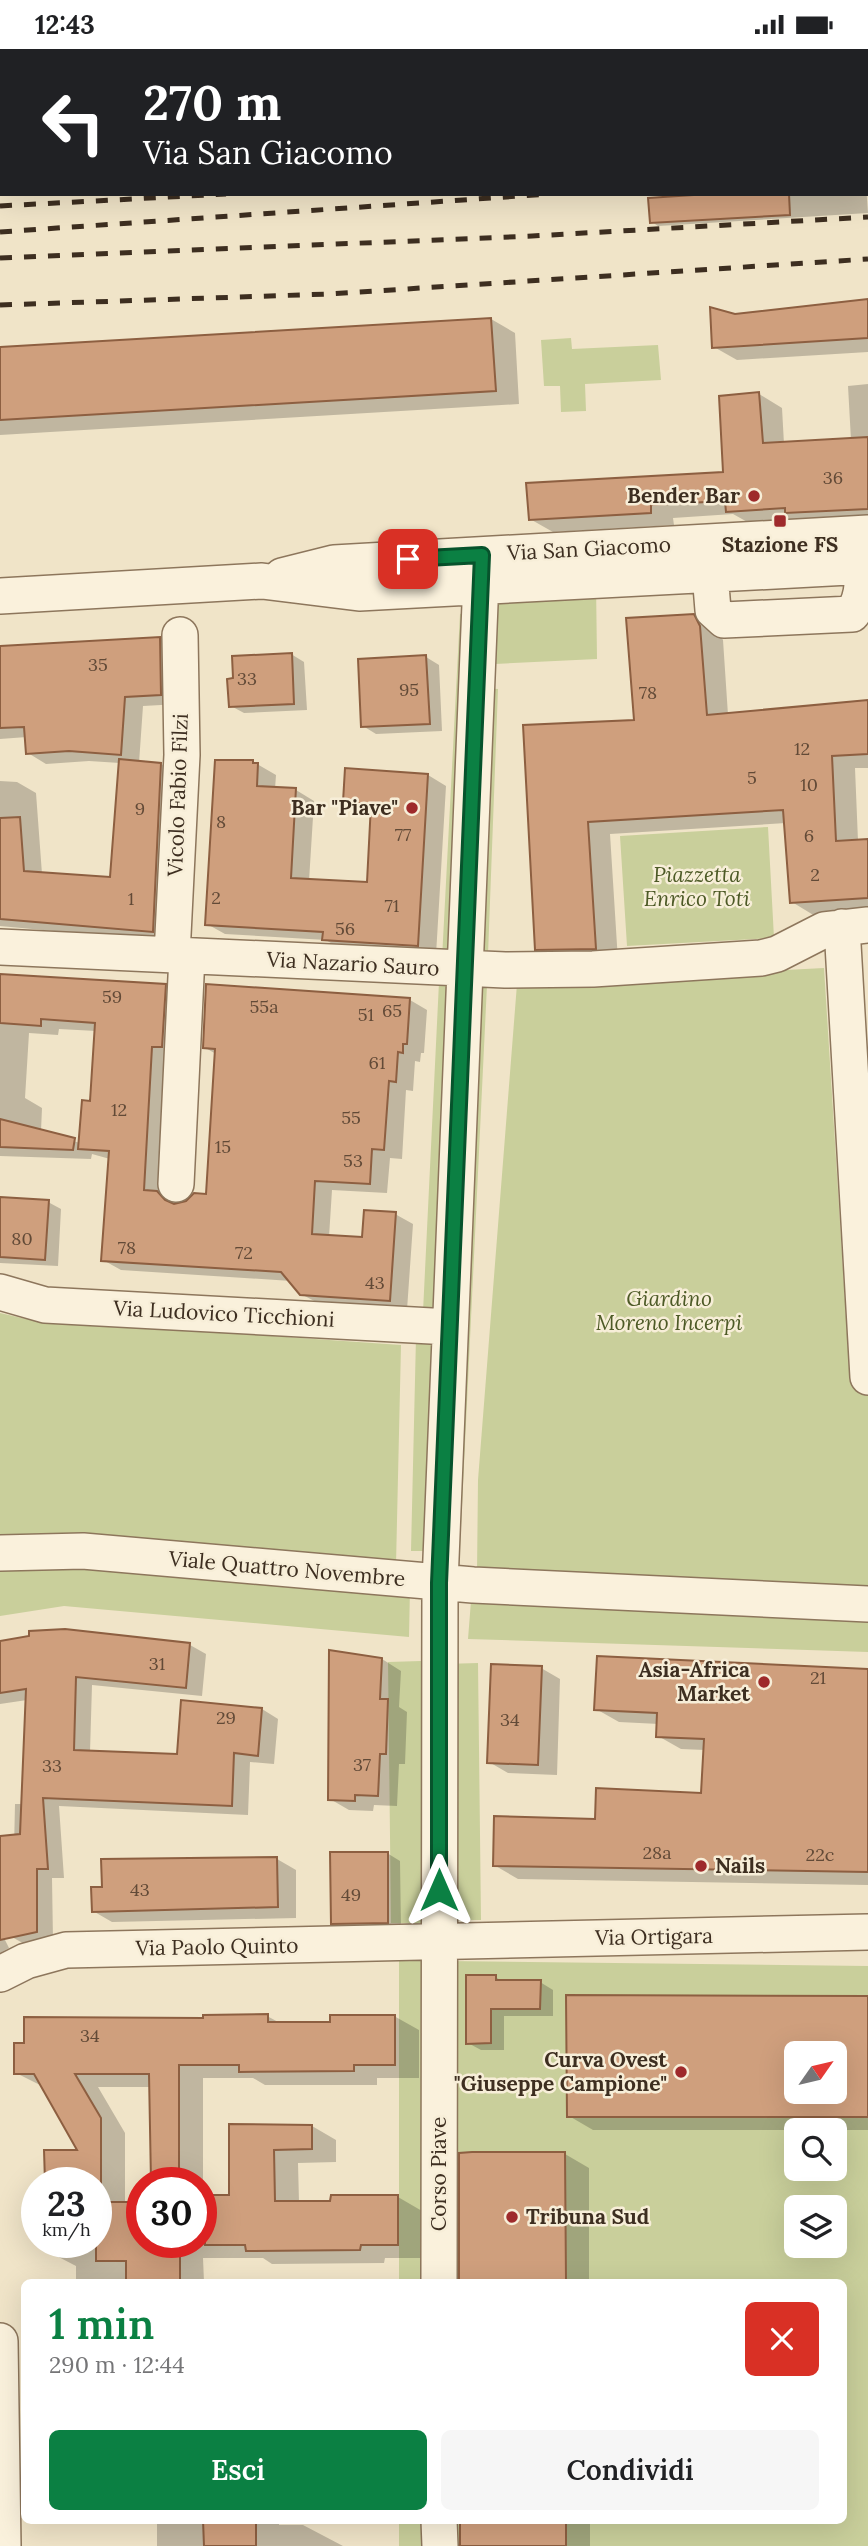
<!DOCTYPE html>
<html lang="it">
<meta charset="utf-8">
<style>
:root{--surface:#fff;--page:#f6f6f6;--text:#202124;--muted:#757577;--accent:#0b8043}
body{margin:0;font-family:Lora,serif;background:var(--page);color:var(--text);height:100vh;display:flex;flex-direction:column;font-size:26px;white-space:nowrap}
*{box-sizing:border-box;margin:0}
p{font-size:23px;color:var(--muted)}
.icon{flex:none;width:38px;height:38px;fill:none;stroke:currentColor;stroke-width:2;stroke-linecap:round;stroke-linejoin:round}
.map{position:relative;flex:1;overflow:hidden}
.details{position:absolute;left:21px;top:2230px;width:826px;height:245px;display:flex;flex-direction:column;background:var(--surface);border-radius:10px;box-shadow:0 7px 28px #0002}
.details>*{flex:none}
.top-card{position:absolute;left:0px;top:0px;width:868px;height:147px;box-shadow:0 7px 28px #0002;background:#202124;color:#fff;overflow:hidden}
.needle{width:46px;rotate:56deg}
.fabs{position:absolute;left:784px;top:1992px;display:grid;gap:14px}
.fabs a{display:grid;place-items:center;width:63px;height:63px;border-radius:10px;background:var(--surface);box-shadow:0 7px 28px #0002;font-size:35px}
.speed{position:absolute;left:21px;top:2118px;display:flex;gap:14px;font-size:35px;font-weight:700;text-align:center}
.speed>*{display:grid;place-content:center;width:91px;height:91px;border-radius:50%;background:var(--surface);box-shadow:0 7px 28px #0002;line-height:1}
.speed small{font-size:18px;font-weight:400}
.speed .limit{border:10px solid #d22;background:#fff;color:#111}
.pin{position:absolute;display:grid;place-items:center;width:60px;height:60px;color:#fff;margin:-30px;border-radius:14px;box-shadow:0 4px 10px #0006}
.me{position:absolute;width:77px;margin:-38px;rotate:0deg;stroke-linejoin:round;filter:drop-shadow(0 0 5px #0008)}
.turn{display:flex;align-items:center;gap:24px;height:147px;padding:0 28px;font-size:32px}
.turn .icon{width:91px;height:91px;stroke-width:2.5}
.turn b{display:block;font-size:49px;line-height:60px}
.round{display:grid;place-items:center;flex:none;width:74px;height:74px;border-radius:10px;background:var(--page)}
.overview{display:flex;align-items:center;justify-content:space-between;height:119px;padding:0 28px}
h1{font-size:42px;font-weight:600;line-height:52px;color:var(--accent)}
.action{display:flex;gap:14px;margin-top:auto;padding:14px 28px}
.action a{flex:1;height:80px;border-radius:10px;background:var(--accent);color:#fff;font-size:28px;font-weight:600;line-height:80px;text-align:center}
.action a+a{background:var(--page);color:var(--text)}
.status{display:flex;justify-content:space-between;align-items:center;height:49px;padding:0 35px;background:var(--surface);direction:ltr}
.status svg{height:19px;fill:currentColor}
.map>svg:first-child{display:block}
.green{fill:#c9cf9b;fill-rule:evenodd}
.shadow{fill:#0003;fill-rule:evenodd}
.building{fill:#cf9f7d;stroke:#8d5f41;stroke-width:2;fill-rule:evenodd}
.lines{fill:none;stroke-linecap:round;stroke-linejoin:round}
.minor-casing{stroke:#8d765c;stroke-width:38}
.minor{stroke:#faf1dc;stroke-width:35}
.rail{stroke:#3d2e20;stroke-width:5;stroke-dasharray:12 12;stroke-linecap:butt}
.route-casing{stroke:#07532c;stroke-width:18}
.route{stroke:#0b8043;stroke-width:12}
.poi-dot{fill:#9e2a2b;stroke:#f7eed8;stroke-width:2.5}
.labels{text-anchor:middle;stroke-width:5;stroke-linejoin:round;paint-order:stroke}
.number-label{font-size:18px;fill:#624a37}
.poi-label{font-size:21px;font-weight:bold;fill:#3d2e20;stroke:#f7eed8;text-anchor:end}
.street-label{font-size:21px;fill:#3d2e20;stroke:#f7eed8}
.park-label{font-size:21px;font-style:italic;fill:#4d5a26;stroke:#f7eed8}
</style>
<div class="status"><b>12:43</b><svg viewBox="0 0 49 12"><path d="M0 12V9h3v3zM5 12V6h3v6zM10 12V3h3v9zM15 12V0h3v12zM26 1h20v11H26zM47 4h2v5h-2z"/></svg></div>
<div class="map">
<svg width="868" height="2497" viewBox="0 0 868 2497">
<rect width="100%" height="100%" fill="#f0e4c8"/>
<!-- green -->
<path class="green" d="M571 289 572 300 658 296 661 331 585 335 586 362 561 363 560 337H544L541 291Z
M596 534 597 610 495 615 491 541Z
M473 562 455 911 442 910 460 565Z
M485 639 498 640 488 906 475 905Z
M768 778 774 889 627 897 620 787Z
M824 919 850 1332 868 1336V1545L477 1524 478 1431 517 935Z
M439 933 453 934 438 1264 423 1263Z
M474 935 487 936 460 1499 447 1498Z
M0 1264 26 1270 401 1296 396 1516 0 1491Z
M416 1288 439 1290 433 1502H411Z
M83 1513 410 1539 409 1588 64 1557 0 1567V1519Z
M471 1552 868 1567V1603L468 1590Z
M421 1612 425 1874H391L388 1613Z
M478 1614 481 1871H447L444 1615Z
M399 1911H426L428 2233H399Z
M446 1912 868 1917V2497H454V2471H844V2233H449ZM796 2004H835V2042H796ZM796 2081H835V2119H796ZM796 2158H835V2196H796Z
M399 2471H430V2497H399Z"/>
<!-- shadow -->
<path class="shadow" d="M866 136 868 164 658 177 652 173 735 145H866Z
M868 252V303L737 311 714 298 734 267Z
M491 270 515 284 519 355 0 386V299Z
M868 335V473L751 475 733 465 673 469 674 476 553 483 530 470 725 424 759 345 782 359 784 395 851 391 848 337Z
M694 567 717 581 723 591 728 666 868 652V719H855L858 792H868V863L815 867 792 853 786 774 610 785 618 912 560 913 537 899 525 677 636 672Z
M159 590 178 601 179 655 143 657 139 714 161 715 180 726 172 893 0 877V732L17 733 36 744 42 825 111 830 120 714 89 712 46 715 28 704 27 688 0 690V598Z
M291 605 304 613 307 661 244 664 231 657Z
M426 608 439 616 442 682 376 685 363 677Z
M252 712 276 726 275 740 296 741 314 752 309 832 368 835 372 763 363 762 345 752 428 726 446 737 436 906 342 901 326 891 225 885 207 875Z
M0 926 165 936 183 947 169 1007 162 1146 177 1156 207 1147 216 1005 204 998 410 951 427 961 424 1004H421L420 1013 415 1012 413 1042 406 1041 402 1110 390 1109 387 1144 332 1141 329 1188 363 1190 395 1165 413 1175 407 1261 320 1255 301 1245 291 1232 121 1221 103 1211 110 1110 92 1105 91 1110 0 1107ZM59 980 96 982 91 1053 80 1094 41 1082 42 1059 25 1049 29 984 58 986Z
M0 1149 48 1153 61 1160 58 1217 0 1214Z
M0 1594 190 1596 206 1605 202 1647 92 1636 90 1703 178 1707 262 1660 278 1670 274 1715 250 1713 248 1766 59 1757 64 1829H52L53 1892 28 1897 12 1888 15 1755H23L27 1651 0 1655Z
M382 1610 401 1622 399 1658 407 1663 405 1715H399L397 1757 374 1756 373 1762 349 1761 330 1750Z
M541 1619 560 1630 557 1726 508 1724 489 1713Z
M868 1622V1836L518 1830 494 1816 596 1772 703 1745 705 1701 681 1700 658 1687 659 1675 619 1673 596 1660Z
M387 1804 400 1812 401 1880 346 1881 333 1874Z
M277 1810 296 1821V1869L112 1873 93 1862Z
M0 1881 9 1899 0 1904Z
M495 1928 504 1933H540L553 1941V1967H504V2001H481L468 1994Z
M868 1949V2081H593L569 2067ZM796 2004H835V2042H796Z
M267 1967 280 1974H332L394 1967 419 1981V2029H377V2036H265L253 2029H203V2148H230L231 2077H312L336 2091V2113L298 2114 299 2153 398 2148 422 2162V2209H385L384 2214 272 2215 263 2209H203L204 2233H76V2217L49 2203 48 2193H96V2133H47L46 2102H80L44 2038 16 2024 205 1971ZM98 2038H151L152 2133H201V2193H142L125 2154V2084Z
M565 2105 589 2119V2233H461Z
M157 2471H279V2476H303L343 2497H157Z
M462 2471H590V2497H462Z"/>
<!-- building -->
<path class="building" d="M709 145H789L790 166 650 174 648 149Z
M868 250V289L712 299 710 258 735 265Z
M491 269 496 342 0 371V298Z
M759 343 763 394 868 388V460L785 464V459L726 463 725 452 651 456V464L529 471 526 434 723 423 719 347Z
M694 565 700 577 707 666 868 651V705L832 707 836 792 868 790V849L790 854 783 761 588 773 596 900 535 901 523 676 634 671 626 569Z
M160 588 161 646 125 648 121 706 69 702 26 705 24 678 0 679V597Z
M292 604 294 655 229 658 227 630 233 629 232 607Z
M426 606 430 675 361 678 358 610Z
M119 710 161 714 153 883 0 870V769L20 768 24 822 110 828Z
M215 711H253V714H258L257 737 296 739 291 829 367 833 371 755 343 753 345 719 428 725 418 897 322 891 323 883 205 876Z
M0 925 166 935 162 998H152L144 1141 157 1142 165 1151 174 1155 186 1152 194 1144 206 1145 215 1000 203 999 206 935 410 949 407 995H403V1004L398 1003 396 1033 389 1032 384 1101 372 1100 370 1135 315 1132 312 1185 362 1188 364 1161 396 1163 390 1252 300 1246 281 1223 101 1212 109 1102 78 1100 82 1051 90 1052 95 974 41 970V977L0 974Z
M0 1070 75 1089 73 1101 0 1098Z
M0 1148 49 1151 45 1211 0 1208Z
M65 1580 190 1594 186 1639 76 1628 74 1701 177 1705 181 1651 262 1659 258 1707 234 1704 232 1757 43 1749 48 1820H37V1883L0 1891V1787L20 1785 26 1640 0 1644V1592L29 1587V1582Z
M329 1601 382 1609 380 1650H388L386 1705H380L378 1747 355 1746V1752L328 1751Z
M597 1607 868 1620V1823L493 1817 494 1767 595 1770 596 1739 701 1744 704 1690 656 1688 657 1664 594 1661Z
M491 1615 542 1617 538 1716 487 1714Z
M330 1803H388V1874L331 1875Z
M277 1808 278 1858 92 1863 91 1838H102L101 1810Z
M466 1926H496V1931H541L540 1960H491V1994L466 1995Z
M566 1946 868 1947V2068H567ZM796 2004H835V2042H796Z
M268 1965V1973H330V1966H395V2016H354V2022L239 2023V2016H179V2133H151L149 2025H75L101 2069V2144L96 2133H45L44 2101H77L34 2025H14V1994H24V1968L203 1969V1966Z
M229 2075 312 2076V2100L274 2101 275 2152H330L331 2146H398V2196H361L360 2201 246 2202 245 2196H205V2146H229Z
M472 2103H565L566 2233H459V2104Z
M96 2153H142V2193H180V2233H126V2212H96Z
M203 2471H256V2497H204Z
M460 2471H566V2497H460Z"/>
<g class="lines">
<defs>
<path id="minor" d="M708 500 713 561 724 571 852 565C867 545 862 518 860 495
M282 527 334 514 868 484
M0 547 262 532 359 544 868 517
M842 878 868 1328
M0 898 505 921 593 920 761 909 777 905 824 881 868 876
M172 906 182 706 180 586
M176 1135 187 907
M0 1243 45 1256 450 1278
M0 1504 83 1502 473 1536 868 1555
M0 1925 26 1912 66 1901 868 1883
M439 2233 440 1534 482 506
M0 2292 3 2497
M439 2471 440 2497"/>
</defs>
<!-- minor casing -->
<use href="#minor" class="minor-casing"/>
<!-- minor -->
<use href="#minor" class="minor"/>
<!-- rail -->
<path class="rail" d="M866 105H868
M866 124H868
M0 157 226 145
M0 183 549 145
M0 209 532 187 868 168
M0 256 329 245 868 210"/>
</g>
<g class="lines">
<defs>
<path id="route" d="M408 510 482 506 439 1534V1841"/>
</defs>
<!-- route casing -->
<use href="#route" class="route-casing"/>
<!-- route -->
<use href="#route" class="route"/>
</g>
<!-- markers -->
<g class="poi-dot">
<circle cx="754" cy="447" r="7"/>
<rect x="773" y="465" width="14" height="14" rx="3.5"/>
<circle cx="412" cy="759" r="7"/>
<circle cx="764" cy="1633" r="7"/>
<circle cx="701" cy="1817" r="7"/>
<circle cx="681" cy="2023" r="7"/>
<circle cx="512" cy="2168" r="7"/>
</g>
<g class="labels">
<!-- number labels -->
<g class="number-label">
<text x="833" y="435">36</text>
<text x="98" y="622">35</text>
<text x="247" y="636">33</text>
<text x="409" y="647">95</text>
<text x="648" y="650">78</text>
<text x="802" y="706">12</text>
<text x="752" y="735">5</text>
<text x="809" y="742">10</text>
<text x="140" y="766">9</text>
<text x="221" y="779">8</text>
<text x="403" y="792">77</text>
<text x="809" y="793">6</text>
<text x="815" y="832">2</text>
<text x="216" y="855">2</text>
<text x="131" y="856">1</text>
<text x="392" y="863">71</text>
<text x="345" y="886">56</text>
<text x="112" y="954">59</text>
<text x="264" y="964">55a</text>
<text x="392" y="968">65</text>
<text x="366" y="972">51</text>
<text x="377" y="1020">61</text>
<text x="119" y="1067">12</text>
<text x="351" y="1075">55</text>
<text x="223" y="1104">15</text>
<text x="353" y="1118">53</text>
<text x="22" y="1196">80</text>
<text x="127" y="1205">78</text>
<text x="244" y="1210">72</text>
<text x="375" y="1240">43</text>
<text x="157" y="1621">31</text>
<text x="818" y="1635">21</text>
<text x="226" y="1675">29</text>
<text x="510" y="1677">34</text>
<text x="362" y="1722">37</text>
<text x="52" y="1723">33</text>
<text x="657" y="1810">28a</text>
<text x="820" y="1812">22c</text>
<text x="140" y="1847">43</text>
<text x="351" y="1852">49</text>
<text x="90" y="1993">34</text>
</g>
<!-- poi labels -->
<g class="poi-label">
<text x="740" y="454">Bender Bar</text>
<text x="780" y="503" text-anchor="middle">Stazione FS</text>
<text x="398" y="766">Bar "Piave"</text>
<text x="750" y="1628">Asia-Africa<tspan x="750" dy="24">Market</tspan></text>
<text x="715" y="1824" text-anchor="start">Nails</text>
<text x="667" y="2018">Curva Ovest<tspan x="667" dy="24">"Giuseppe Campione"</tspan></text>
<text x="526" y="2175" text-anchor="start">Tribuna Sud</text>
</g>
<!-- street labels -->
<g class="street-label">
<text transform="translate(589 500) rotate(-3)" y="7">Via San Giacomo</text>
<text transform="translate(178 746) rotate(-88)" y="7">Vicolo Fabio Filzi</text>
<text transform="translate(353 915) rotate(3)" y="7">Via Nazario Sauro</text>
<text transform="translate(224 1265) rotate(3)" y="7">Via Ludovico Ticchioni</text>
<text transform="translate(287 1520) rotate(5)" y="7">Viale Quattro Novembre</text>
<text transform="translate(654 1888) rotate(-1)" y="7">Via Ortigara</text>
<text transform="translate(217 1898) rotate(-1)" y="7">Via Paolo Quinto</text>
<text transform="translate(439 2125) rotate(-90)" y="7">Corso Piave</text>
</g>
<!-- park labels -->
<g class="park-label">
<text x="697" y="833">Piazzetta<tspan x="697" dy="24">Enrico Toti</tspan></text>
<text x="669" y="1257">Giardino<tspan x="669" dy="24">Moreno Incerpi</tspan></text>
</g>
</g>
</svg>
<div class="fabs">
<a><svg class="needle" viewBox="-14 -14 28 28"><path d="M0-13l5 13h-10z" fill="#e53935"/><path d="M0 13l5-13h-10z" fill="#757577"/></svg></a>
<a><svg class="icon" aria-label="search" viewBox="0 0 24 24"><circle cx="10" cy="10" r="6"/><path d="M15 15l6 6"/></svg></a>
<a><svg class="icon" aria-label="layers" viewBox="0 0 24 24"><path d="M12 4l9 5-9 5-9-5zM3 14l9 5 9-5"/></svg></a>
</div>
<div class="speed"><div>23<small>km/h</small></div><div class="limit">30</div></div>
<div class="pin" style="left:408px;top:510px;background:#d93025"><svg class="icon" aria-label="arrive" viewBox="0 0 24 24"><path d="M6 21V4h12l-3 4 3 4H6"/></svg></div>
<svg class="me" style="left:439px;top:1841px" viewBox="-20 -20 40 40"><path d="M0-17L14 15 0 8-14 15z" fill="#0b8043" stroke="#fff" stroke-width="4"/></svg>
<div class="top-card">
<div class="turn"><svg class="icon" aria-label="left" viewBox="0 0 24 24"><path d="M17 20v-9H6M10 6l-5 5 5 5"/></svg><div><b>270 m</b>Via San Giacomo</div></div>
</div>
<section class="details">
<div class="overview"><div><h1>1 min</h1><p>290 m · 12:44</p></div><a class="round" style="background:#d93025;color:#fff"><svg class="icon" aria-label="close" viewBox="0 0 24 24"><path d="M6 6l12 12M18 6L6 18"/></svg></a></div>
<div class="action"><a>Esci</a><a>Condividi</a></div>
</section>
</div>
